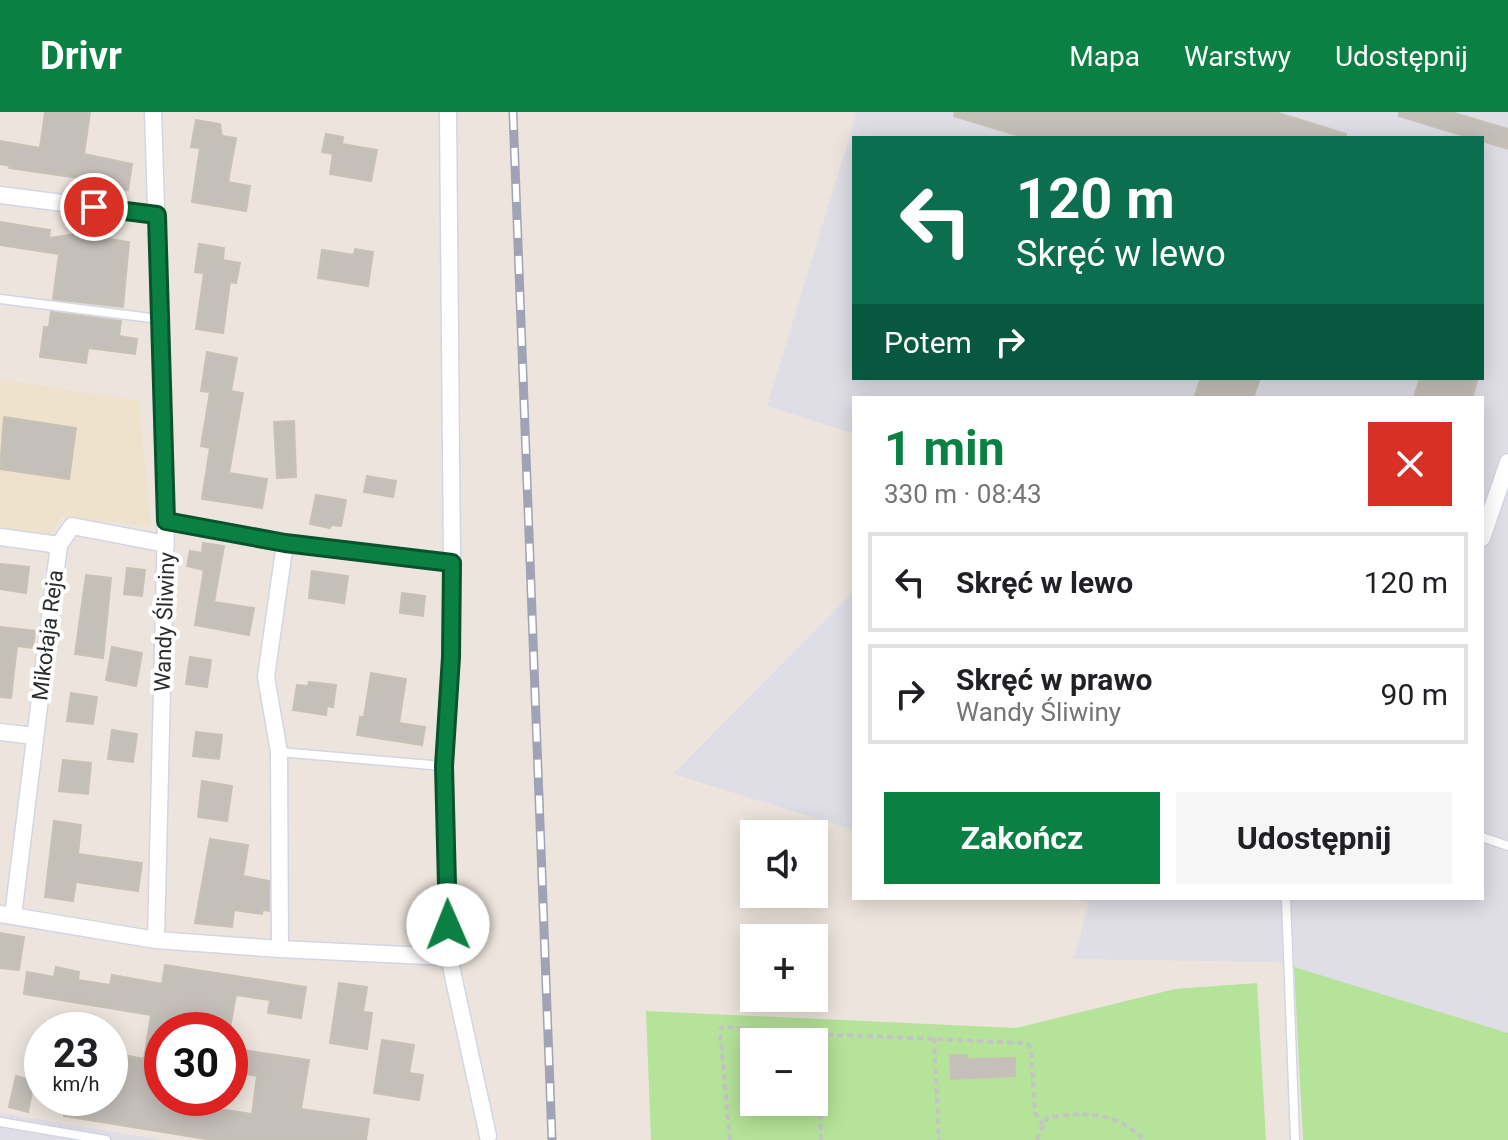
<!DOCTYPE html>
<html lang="pl">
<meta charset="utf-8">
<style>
:root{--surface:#fff;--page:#f6f6f6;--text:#202124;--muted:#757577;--line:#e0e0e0;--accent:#0b8043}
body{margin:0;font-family:Roboto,sans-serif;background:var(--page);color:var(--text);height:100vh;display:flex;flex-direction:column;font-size:30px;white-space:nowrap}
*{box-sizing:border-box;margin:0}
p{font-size:26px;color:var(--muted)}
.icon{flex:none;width:44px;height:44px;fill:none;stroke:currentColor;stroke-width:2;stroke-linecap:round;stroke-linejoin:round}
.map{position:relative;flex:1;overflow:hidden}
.sheet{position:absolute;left:852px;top:284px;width:632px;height:504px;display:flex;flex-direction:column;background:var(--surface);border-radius:0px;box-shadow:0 4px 20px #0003}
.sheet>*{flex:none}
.top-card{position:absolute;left:852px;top:24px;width:632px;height:244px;border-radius:0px;box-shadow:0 4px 20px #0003;background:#0b6e4f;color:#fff;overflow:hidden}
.tools{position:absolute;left:740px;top:708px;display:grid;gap:16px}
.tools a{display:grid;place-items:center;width:88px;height:88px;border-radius:0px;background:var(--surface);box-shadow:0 4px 20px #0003;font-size:40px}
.speed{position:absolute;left:24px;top:900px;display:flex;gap:16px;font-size:40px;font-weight:700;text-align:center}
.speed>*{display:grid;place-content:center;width:104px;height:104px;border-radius:50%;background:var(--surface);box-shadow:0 4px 20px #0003;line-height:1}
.speed small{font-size:20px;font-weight:400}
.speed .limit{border:12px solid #d22;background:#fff;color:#111}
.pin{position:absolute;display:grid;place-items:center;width:68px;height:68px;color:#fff;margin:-34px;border:4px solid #fff;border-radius:50%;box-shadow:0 2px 8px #0007}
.me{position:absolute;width:88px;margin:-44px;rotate:359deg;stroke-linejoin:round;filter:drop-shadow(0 0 6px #0008)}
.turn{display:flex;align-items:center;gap:28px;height:168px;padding:0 32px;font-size:36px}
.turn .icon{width:104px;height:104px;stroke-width:2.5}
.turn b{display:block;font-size:56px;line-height:68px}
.then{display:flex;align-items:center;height:76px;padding:0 32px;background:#0003;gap:16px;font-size:30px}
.round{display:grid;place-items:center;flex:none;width:84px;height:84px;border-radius:0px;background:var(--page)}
.overview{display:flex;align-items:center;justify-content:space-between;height:136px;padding:0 32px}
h1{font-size:48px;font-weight:700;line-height:60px;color:var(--accent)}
.button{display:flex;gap:16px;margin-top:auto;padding:16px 32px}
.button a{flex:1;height:92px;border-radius:0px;background:var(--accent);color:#fff;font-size:32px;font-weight:700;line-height:92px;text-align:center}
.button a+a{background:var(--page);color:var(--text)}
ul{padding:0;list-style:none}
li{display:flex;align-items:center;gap:24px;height:100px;margin:0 16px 12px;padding:0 16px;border:4px solid var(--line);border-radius:0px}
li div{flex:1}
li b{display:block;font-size:30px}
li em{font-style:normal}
header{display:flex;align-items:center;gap:48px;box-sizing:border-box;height:112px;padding:0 40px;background:var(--accent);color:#fff}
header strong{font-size:38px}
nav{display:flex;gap:44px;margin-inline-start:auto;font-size:28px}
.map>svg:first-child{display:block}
.industrial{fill:#dfdde5;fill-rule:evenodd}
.education{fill:#eee2cc}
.green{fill:#b5e399;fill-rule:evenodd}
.building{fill:#c5bfb9;stroke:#c8c1b6;stroke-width:2}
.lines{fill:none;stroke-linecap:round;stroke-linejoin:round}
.lane-casing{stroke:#d2d6e3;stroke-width:11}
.street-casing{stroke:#d2d6e3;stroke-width:19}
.path{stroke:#c4c4c4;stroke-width:4;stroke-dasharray:6 4;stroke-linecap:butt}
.lane{stroke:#fff;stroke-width:8}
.street{stroke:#fff;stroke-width:16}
.rail-casing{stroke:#9fa3b5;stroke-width:9}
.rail{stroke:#fff;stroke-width:6;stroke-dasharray:18;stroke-linecap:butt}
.route-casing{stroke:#07532c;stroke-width:20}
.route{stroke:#0b8043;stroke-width:14}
.labels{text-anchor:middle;stroke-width:8;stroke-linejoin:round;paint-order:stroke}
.street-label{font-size:22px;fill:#2b2b2b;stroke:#fff}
</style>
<header>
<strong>Drivr</strong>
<nav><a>Mapa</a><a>Warstwy</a><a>Udostępnij</a></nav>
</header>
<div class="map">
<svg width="1508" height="1028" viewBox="0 0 1508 1028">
<rect width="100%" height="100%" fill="#ede5dd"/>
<!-- industrial -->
<path class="industrial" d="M857 0H1508V921L1277 850 1074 847 1089 791 1072 786H1482V286H854V322L767 294ZM854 26H1482V266H854Z
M854 479V718L673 662Z
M0 1001 163 1028H0Z"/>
<!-- education -->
<path class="education" d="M0 267 139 289 151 415 62 404 50 423 0 417Z"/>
<!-- green -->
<path class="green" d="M1294 855 1508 921V1028H1303Z
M1257 871 1266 1028H651L646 899 1016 916 1175 877ZM754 930H814V990H754Z"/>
<!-- building -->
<path class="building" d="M45 0H90L84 42 132 52 128 78 106 74V70L9 56 10 54 0 52V29L40 36Z
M955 0H1275L1346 22V26H1026L954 4Z
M1399 0H1451L1508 17V37L1482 29V26H1471L1399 4Z
M196 8 220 12 222 24 236 26 228 70 250 74 246 99 192 90 200 36 191 35Z
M326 22 343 25 342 32 377 38 371 69 330 62 333 42 322 40Z
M0 110 50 118 49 126 76 122 129 130 123 195 53 187 59 142 0 133Z
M199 132 224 136 223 148 240 151 236 171 230 170 223 221 196 217 204 161 195 160Z
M355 137 373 140 368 174 318 166 322 138 354 143Z
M51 200 121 209 119 224 137 227 135 242 88 236 86 251 40 245 44 215H49Z
M207 240 237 246 231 279 243 281 229 361 267 367 262 396 202 387 210 336 201 334 210 280 201 279Z
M1201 266H1260L1253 286H1194Z
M1420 266H1478L1472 286H1414Z
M4 305 76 316 69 367 0 357Z
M294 309 296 365 277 366 274 310Z
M367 364 396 369 393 385 364 380Z
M316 383 346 388 341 414 331 413 330 416 310 412Z
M203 431 224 434 214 490 254 496 249 523 195 513 204 458 187 454 190 439 202 441Z
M0 452 29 455 26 481 0 477Z
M127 456 145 458 142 484 124 482Z
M312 459 348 464 344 491 309 486Z
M86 463 111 466 103 546 75 542Z
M402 481 425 484 423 504 400 501Z
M0 515 35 519 33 536 17 534 11 586 0 585Z
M112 535 142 541 136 574 106 568Z
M190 545 211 548 207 575 186 572Z
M371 561 406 567 399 611 425 615 422 633 357 623 360 605H364Z
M309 570 336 573 333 595 327 594 326 603 293 598 297 573 308 574Z
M71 581 97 585 93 612 67 609Z
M112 618 137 622 133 650 108 647Z
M196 620 222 623 219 647 193 644Z
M63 648 91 651 88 682 59 679Z
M202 669 232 674 227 709 198 705Z
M54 709 81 713 78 742 142 751 138 779 76 770 73 789 45 785Z
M210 727 248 733 243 764 269 769V799L263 798 262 802 234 798 232 815 195 811Z
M0 821 24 825 19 858 0 856Z
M165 853 306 875 301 906 268 901 270 888 236 883 230 915 187 908 185 918H162V989L252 1002 257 964 230 960V936L309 948 301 997 369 1007 366 1028H212L64 1004 67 986H110L113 941 144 947 151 903 24 882 27 860 54 865 56 855 79 860 78 868 110 873 112 863 162 872Z
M339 871 367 875 363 900 372 901 367 937 330 931Z
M382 928 414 933 409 961 423 963 419 988 374 981Z
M950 943H967V947L1015 946V964L951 967Z
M16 964 34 969 28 1000 9 995Z"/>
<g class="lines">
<defs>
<path id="lane" d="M0 187 159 207
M279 640 443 654
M1482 725 1508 734
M1286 786 1295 1028
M0 1010 106 1028"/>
<path id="street" d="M153 0 166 409 156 828
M448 0 452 451 451 545 444 654 449 845 488 1024
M0 83 157 103
M166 409 285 431 452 451
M0 425 59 433
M1482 426 1508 350
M0 620 34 624
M0 802 156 828 280 837 449 845
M13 804 59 433 72 414 166 432
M280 837 279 640 266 565 285 431"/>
</defs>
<!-- lane casing -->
<use href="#lane" class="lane-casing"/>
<!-- street casing -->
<use href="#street" class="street-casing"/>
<!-- path -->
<path class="path" d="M817 922 821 1028
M934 926 939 1028
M730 1028 720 920 721 915H726L817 922 1024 931 1029 933 1031 938 1035 1001 1043 1013
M1037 1028 1047 1006C1084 999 1117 1000 1144 1028"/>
<!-- lane -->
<use href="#lane" class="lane"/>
<!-- street -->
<use href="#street" class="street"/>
<defs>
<path id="rail" d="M513 0 552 1028"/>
</defs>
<!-- rail casing -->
<use href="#rail" class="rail-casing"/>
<!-- rail -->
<use href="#rail" class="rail"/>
</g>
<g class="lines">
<defs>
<path id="route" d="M94 95 157 103 166 409 285 431 452 451 451 545 444 654 448 813"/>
</defs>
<!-- route casing -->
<use href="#route" class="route-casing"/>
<!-- route -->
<use href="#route" class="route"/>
</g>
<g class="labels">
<!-- street labels -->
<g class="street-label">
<text transform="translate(164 510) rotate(-88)" y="8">Wandy Śliwiny</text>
<text transform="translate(47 523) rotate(-83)" y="8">Mikołaja Reja</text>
</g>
</g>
</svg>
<div class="tools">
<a><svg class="icon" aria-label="sound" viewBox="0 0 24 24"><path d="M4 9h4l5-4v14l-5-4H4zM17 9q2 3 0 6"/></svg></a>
<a>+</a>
<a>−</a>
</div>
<div class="speed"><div>23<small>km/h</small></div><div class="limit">30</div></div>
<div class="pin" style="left:94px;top:95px;background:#d93025"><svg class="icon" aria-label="arrive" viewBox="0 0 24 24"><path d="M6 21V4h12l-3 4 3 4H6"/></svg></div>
<svg class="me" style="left:448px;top:813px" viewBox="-20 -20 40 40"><circle r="19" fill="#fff"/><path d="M0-13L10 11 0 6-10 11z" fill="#0b8043"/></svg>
<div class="top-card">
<div class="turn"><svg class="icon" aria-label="left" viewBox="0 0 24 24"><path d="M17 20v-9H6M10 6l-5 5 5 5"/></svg><div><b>120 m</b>Skręć w lewo</div></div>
<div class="then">Potem<svg class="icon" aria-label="right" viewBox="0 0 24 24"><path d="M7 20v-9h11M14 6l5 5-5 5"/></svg></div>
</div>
<section class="sheet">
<div class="overview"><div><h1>1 min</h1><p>330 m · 08:43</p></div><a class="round" style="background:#d93025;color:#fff"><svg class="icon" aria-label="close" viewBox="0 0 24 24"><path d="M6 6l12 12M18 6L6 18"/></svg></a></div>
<ul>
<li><svg class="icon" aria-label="left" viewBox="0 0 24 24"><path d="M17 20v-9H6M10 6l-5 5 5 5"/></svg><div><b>Skręć w lewo</b></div><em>120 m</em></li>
<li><svg class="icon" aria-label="right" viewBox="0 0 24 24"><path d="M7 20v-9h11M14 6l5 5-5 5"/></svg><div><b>Skręć w prawo</b><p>Wandy Śliwiny</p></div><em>90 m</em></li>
</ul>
<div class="button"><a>Zakończ</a><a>Udostępnij</a></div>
</section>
</div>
